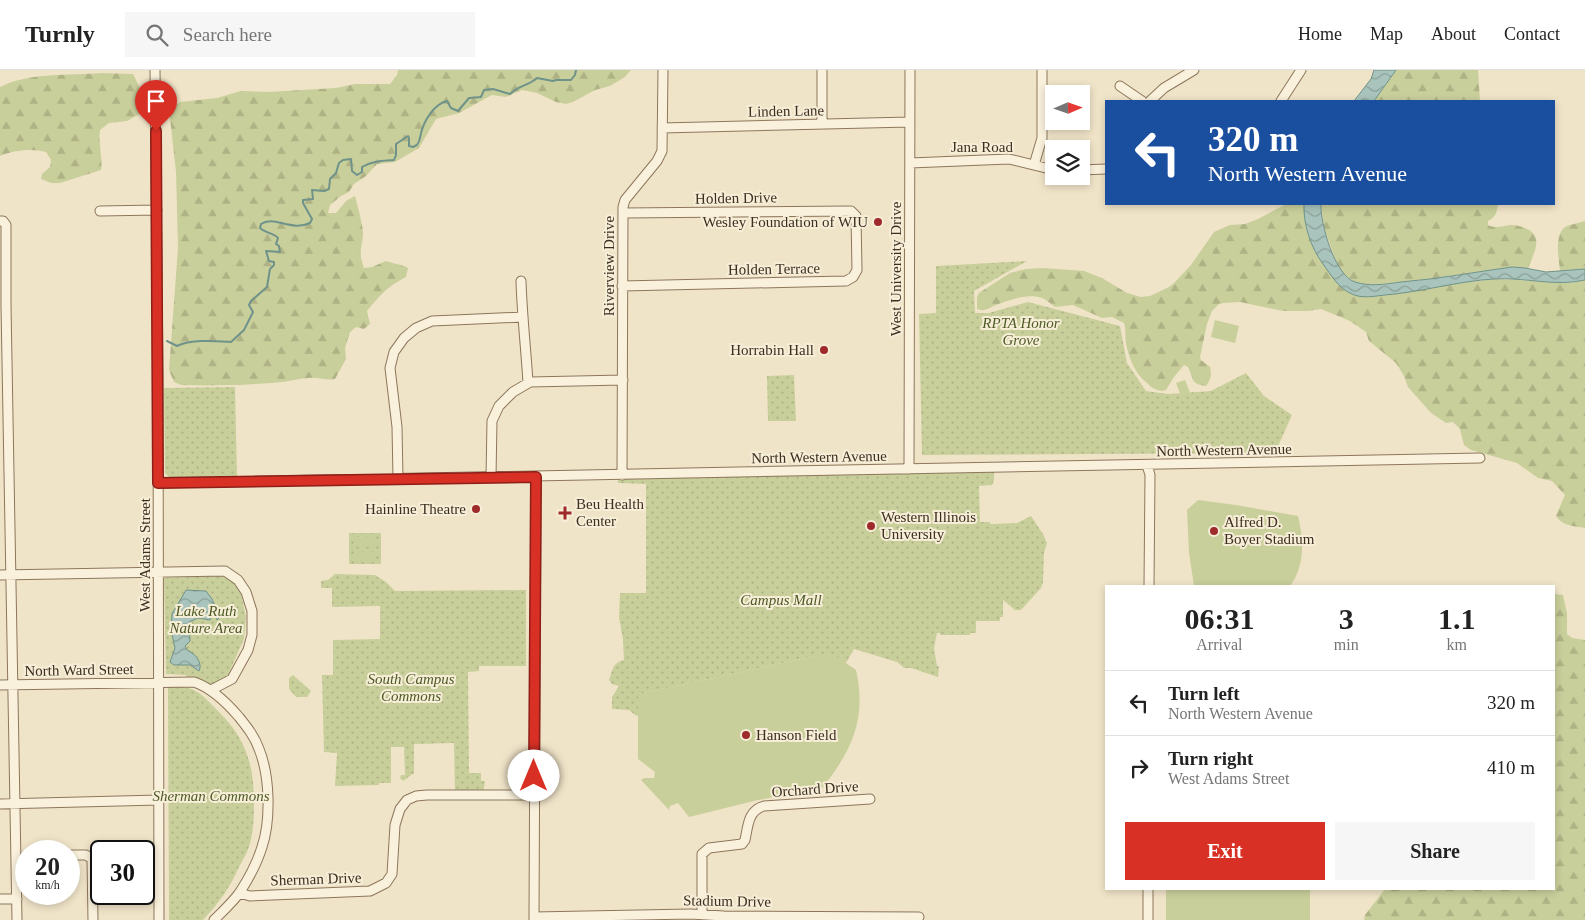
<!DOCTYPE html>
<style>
:root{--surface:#fff;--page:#f6f6f6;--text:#222;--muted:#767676;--line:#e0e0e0;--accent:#d93025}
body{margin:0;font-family:"Times New Roman",serif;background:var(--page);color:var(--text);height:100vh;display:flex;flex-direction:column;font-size:19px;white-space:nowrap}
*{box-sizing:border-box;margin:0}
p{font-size:16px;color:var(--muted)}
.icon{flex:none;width:28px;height:28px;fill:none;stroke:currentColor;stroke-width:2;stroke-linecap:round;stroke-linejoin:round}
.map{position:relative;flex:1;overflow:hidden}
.side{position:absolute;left:1105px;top:515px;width:450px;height:305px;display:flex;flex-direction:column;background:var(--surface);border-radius:0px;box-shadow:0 2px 8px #0003}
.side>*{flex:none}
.guide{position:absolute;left:1105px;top:30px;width:450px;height:105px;border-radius:0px;box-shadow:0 2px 8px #0003;background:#1a4fa0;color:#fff;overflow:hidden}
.needle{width:32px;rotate:88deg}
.buttons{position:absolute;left:1045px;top:15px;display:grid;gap:10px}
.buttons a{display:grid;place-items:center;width:45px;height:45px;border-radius:0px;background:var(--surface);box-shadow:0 2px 8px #0003;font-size:25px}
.speed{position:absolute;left:15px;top:770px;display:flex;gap:10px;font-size:25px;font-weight:700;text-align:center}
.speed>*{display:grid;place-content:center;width:65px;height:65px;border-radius:50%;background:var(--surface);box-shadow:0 2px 8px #0003;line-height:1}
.speed small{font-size:12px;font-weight:400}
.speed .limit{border:2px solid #111;border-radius:8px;background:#fff;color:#111}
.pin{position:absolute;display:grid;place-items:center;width:42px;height:42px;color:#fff;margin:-51px -21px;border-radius:50% 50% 50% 0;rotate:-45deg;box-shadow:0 0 5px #0007}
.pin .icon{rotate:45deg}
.me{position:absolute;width:55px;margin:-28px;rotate:0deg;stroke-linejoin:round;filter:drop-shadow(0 0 4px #0008)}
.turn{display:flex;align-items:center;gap:18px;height:105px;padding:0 20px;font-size:22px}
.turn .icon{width:65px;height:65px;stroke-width:2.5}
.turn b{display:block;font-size:35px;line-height:42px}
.eta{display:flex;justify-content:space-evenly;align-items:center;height:85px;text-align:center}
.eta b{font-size:30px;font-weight:600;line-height:35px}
.button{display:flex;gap:10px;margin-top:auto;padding:10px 20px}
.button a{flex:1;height:58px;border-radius:0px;background:var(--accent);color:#fff;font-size:20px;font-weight:600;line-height:58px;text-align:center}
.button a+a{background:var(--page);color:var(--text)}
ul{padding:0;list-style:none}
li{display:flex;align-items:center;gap:15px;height:65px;padding:0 20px;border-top:1px solid var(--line)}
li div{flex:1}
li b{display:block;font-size:19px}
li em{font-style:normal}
header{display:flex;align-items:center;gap:30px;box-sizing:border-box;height:70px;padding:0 25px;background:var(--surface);border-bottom:1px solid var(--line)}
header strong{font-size:24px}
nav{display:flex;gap:28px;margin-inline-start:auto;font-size:18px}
.search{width:350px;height:45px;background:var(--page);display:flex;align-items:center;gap:12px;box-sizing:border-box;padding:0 18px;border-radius:0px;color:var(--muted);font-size:19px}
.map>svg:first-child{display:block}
.green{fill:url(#green-dots)}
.forest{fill:url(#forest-firs)}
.pitch{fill:#c9cf9b}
.water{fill:url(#water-waves);stroke:#6f938a}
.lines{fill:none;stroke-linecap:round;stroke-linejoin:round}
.stream{stroke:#6f938a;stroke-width:2}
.minor-casing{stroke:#8d765c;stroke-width:11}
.minor{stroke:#faf1dc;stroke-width:9}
.route-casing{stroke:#8d1f18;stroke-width:12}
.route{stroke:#d93025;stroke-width:9}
.poi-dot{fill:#9e2a2b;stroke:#f7eed8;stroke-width:2}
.labels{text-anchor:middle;stroke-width:4;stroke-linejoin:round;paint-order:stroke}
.street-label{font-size:15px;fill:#3d2e20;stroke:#f7eed8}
.poi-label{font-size:15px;fill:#3d2e20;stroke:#f7eed8;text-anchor:start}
.park-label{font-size:15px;font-style:italic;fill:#4d5a26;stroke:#f7eed8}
</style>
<header>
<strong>Turnly</strong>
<div class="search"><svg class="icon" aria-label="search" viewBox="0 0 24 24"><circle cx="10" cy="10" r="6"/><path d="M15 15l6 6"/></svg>Search here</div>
<nav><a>Home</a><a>Map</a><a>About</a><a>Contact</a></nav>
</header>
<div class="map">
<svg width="1585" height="850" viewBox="0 0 1585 850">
<defs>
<pattern id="green-dots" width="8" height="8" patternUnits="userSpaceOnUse" patternTransform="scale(1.25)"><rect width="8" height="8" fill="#c9cf9b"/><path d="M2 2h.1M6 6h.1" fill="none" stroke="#aeb285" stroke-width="1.8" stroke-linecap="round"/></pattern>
<pattern id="forest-firs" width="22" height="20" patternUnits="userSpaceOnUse" patternTransform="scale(1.25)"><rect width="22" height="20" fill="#c9cf9b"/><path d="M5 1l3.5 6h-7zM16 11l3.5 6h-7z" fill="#aeb285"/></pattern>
<pattern id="water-waves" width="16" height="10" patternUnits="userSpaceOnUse" patternTransform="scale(1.25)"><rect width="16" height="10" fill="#a9c4bc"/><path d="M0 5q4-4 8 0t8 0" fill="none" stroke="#8ba098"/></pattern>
</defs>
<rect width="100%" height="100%" fill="#f0e4c8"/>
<!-- green -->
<path class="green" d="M1027 191 974 221 975 243H989L1028 232 1120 256 1127 293 1146 321 1168 324 1211 321 1246 303 1264 326 1292 345 1275 383 922 385 919 244 936 243V196Z
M794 305 796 351H768L767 306Z
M235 317 237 407 170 408 165 403 164 318Z
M994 397V410L992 415 979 416 980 452H989L991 454 1017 453 1031 446 1043 464 1047 473 1044 483 1043 512 1041 518 1021 540H1015L1003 530V547H1000V551H976V563H970V565H940V563H937L934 578 937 596H939L938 607 911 598H904L897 592 854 579 846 593 815 586 639 624 638 646 635 645 629 640 612 639V627L619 616 612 614 609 610C613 600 612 593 624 590L623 570 619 547 620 523H646V414L618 413V405Z
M349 463H381V494H349Z
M335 504 375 505 386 512 395 521 526 520V596H479V601L468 602 469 703H481V711H485L483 725H455L454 673 414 674V703L403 711 400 708 401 705H405L404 677H391V713H379V715L335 716 337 683 324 682 322 605H333V570L380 569V536L332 537V518H321V511L328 510Z
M221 506 231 509 240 520 246 547 244 569 227 607 209 615 187 608 186 605 166 604 164 508Z
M293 605 311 621 307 627H296L289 619V608Z
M168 616C197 616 200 623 219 642 245 668 253 692 254 728 254 742 254 756 251 769 249 780 244 788 239 797 229 819 219 833 203 850H169Z"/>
<!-- forest -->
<path class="forest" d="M398 0H631L625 7 610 16 595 20 573 32 566 34 556 32 537 23 522 20 506 27 492 25 459 43 436 49 419 78 395 92 377 94 366 106 354 114 349 122 341 126 330 135 328 143H336L346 131 355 126C358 138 362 151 363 162 363 179 357 179 364 198L372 197 386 191C394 194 401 194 408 198L406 207C388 216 379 226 367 241L370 254 364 259 356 257 350 262 345 278 346 289 335 309C326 311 318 307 309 308 300 308 291 311 282 312 249 315 215 316 181 315L174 312 169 300 178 178 176 102 169 39 180 32 217 28 241 21 268 22 336 18 355 14H390L397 5Z
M1396 0H1478L1480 31H1374Z
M101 3 133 4 143 24V42L127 51 109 53 100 60C98 74 103 87 101 100L60 113H51L41 109 42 104 50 97 51 90 46 82C33 78 13 80 0 86V17C28 2 70 6 101 3Z
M1286 134H1304V136L1352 224 1496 209 1571 213 1585 210V458C1574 456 1562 456 1556 446L1565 425 1552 411 1538 408 1517 393 1471 380 1464 375 1460 359 1453 352 1446 353 1431 343 1408 317 1404 306 1396 293 1369 271 1366 262 1350 251 1321 239 1308 241H1283L1240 232 1223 233 1219 234 1212 241 1207 254 1200 287 1201 290 1210 297C1212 305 1211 309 1206 316 1190 314 1194 309 1188 297L1184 295 1174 307 1166 320C1159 322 1153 319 1148 314 1135 304 1129 289 1126 273 1125 266 1126 259 1124 253L1112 247 1102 248 1073 235 1055 237C1051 234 1047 230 1042 228 1028 223 1009 230 996 235 989 238 985 242 977 239V227L979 223 1010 203 1026 199 1043 198 1084 201 1102 208 1127 223 1141 227 1150 226 1169 217 1174 213 1191 195 1214 162 1230 155 1245 154 1258 149Z
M1321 134H1498C1497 142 1496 147 1488 151V155C1495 159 1503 156 1511 155 1518 155 1523 157 1529 160 1544 169 1532 186 1528 199L1512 197 1421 210 1370 215 1353 212 1339 199 1324 158Z
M1585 151V199L1560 201C1559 190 1554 165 1565 157 1571 154 1579 153 1585 151Z
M1555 524 1563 525 1567 543V564L1572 568 1585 570V850H1364L1365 845 1385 819H1554Z"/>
<!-- pitch -->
<path class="pitch" d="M1215 250 1239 256 1235 273 1211 267Z
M1185 310 1191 325 1182 329 1176 313Z
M1198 430 1236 435 1298 446C1304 470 1305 496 1290 516H1194L1189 483 1187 440Z
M354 467H376V477H354Z
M354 482H376V492H354Z
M815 586 837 587 856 600C867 648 852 681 822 718L758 730 689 747 678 733 670 736 669 740 641 710 644 708H654L655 702 638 689V624Z
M1166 819H1310V850H1166Z"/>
<!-- water -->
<path class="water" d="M1374 0H1396L1374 31H1354L1371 9Z
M1304 134H1321C1320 153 1335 206 1355 212 1370 217 1386 214 1401 212 1438 209 1475 202 1512 197L1525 198 1546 202 1585 199V210C1555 217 1525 207 1494 209 1458 211 1422 222 1385 225 1375 226 1362 229 1352 224 1339 219 1331 205 1323 194 1311 178 1303 154 1304 134Z
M186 520 206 521 212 529 220 547 217 550 215 546H212L210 550 198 548 189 552 190 571 185 576 187 580C195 583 203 593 199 601L190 595H174L170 592 175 578 171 560 172 544Z"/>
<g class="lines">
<!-- stream -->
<path class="stream" d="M271 198 274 195V192L269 191 266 181 280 182 279 176 276 174 278 168C274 163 265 163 260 158L261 154C274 145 291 162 310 153L312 149 303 133V130L313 129 312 120 324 121 329 119 330 109 336 103 339 93 343 90 351 89 352 101 357 105 362 102V97C372 91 382 91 394 90L396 85V74L408 66 409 68V76L413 77 417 75C420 71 420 68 421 63 424 51 434 34 447 31L451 38 458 41 469 28 481 27 484 20 493 19 510 24C519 15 528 16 537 8L553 11 556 10H571L575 5 576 0
M167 271 177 276C191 269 215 271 231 272L244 260 253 242 249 235 251 231 267 217 270 199"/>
<defs>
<path id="minor" d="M155 0 158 305 159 850
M1120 16 1142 31
M1150 31 1164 18 1194 0
M1281 31 1301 0
M822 54V0
M662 58 910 52
M910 93 1009 89 1054 100
M1034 95 1042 68V0
M1081 100 1106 99
M100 141 157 140
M0 151H3L6 155V235L17 850
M521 211C522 245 526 279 528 313
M622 216 846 211 853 207 857 200 856 146 851 141 623 143
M1147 395 1150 405 1149 516
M909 399 910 0
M622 405 623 137 625 130 657 91 662 81 663 0
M491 407 492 351 499 336 513 322 530 312 623 310
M398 408 397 357 390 298 394 282 404 268 416 258 432 251 523 247
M158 413 1480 388
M0 505 225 501 238 510 246 522 252 541V565L248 580 232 609 211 620
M0 615 194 612C212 618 227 633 239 647 247 657 255 667 259 679 270 706 271 750 262 777 257 793 249 808 240 822 233 832 223 841 214 850
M0 734 159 730
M69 785H86L92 789 93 850
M239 823 250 826 370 821 386 813 392 804 395 755 400 739 407 730 416 726 427 725H535
M0 829H17
M702 844V784L709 778 742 774 745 770C748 756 748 740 764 736L870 729
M534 847 690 844 724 846 919 847
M534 850 536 407
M1148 850V819"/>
</defs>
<!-- minor casing -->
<use href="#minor" class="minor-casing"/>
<!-- minor -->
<use href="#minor" class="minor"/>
</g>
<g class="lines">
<defs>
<path id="route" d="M156 61 158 413 536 407 534 706"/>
</defs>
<!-- route casing -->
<use href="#route" class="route-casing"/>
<!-- route -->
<use href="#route" class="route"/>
</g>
<!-- markers -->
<g class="poi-dot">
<circle cx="878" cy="152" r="5"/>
<circle cx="824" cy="280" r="5"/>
<circle cx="476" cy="439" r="5"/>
<path d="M562.5 435.5h5v5h5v5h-5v5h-5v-5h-5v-5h5z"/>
<circle cx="871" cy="456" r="5"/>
<circle cx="1214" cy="461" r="5"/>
<circle cx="746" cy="665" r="5"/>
</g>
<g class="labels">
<!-- street labels -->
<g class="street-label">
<text transform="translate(786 41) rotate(-1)" y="5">Linden Lane</text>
<text x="982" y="82">Jana Road</text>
<text transform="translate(736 128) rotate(-1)" y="5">Holden Drive</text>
<text transform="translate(609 196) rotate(-90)" y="5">Riverview Drive</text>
<text transform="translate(774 199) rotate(-1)" y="5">Holden Terrace</text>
<text transform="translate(896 199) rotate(-90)" y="5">West University Drive</text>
<text transform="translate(1224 380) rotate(-1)" y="5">North Western Avenue</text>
<text transform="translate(819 387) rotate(-1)" y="5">North Western Avenue</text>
<text transform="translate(145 485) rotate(-90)" y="5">West Adams Street</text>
<text transform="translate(79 600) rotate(-1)" y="5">North Ward Street</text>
<text transform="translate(815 719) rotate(-4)" y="5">Orchard Drive</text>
<text transform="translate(316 809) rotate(-2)" y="5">Sherman Drive</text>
<text transform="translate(727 831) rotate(1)" y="5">Stadium Drive</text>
</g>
<!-- poi labels -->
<g class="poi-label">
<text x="868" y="157" text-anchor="end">Wesley Foundation of WIU</text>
<text x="814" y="285" text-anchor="end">Horrabin Hall</text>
<text x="576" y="439">Beu Health<tspan x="576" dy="17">Center</tspan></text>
<text x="466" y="444" text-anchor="end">Hainline Theatre</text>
<text x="881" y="452">Western Illinois<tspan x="881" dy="17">University</tspan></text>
<text x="1224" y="457">Alfred D.<tspan x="1224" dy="17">Boyer Stadium</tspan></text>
<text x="756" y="670">Hanson Field</text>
</g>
<!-- park labels -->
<g class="park-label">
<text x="1021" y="258">RPTA Honor<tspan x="1021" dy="17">Grove</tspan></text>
<text x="781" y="535">Campus Mall</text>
<text x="206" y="546">Lake Ruth<tspan x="206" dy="17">Nature Area</tspan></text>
<text x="411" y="614">South Campus<tspan x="411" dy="17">Commons</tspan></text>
<text x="211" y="731">Sherman Commons</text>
</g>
</g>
</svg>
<div class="buttons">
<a><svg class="needle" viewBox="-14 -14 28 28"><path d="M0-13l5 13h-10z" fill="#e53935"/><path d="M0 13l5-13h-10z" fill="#767676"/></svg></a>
<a><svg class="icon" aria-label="layers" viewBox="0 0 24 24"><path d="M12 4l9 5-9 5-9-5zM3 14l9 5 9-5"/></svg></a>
</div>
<div class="speed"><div>20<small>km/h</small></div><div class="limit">30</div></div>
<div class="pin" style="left:156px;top:61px;background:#d93025"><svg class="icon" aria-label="arrive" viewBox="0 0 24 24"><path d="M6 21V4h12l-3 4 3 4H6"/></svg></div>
<svg class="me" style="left:534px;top:706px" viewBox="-20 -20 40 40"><circle r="19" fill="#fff"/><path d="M0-13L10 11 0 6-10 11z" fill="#d93025"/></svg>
<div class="guide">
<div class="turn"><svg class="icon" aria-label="left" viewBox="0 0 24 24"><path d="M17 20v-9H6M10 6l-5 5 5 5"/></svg><div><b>320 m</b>North Western Avenue</div></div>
</div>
<section class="side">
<div class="eta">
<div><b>06:31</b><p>Arrival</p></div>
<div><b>3</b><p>min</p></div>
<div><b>1.1</b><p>km</p></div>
</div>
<ul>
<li><svg class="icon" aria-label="left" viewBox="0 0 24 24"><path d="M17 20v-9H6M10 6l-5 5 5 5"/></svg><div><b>Turn left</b><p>North Western Avenue</p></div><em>320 m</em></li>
<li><svg class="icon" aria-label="right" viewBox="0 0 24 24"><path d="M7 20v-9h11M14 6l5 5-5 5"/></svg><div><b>Turn right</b><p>West Adams Street</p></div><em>410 m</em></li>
</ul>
<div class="button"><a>Exit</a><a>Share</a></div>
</section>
</div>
